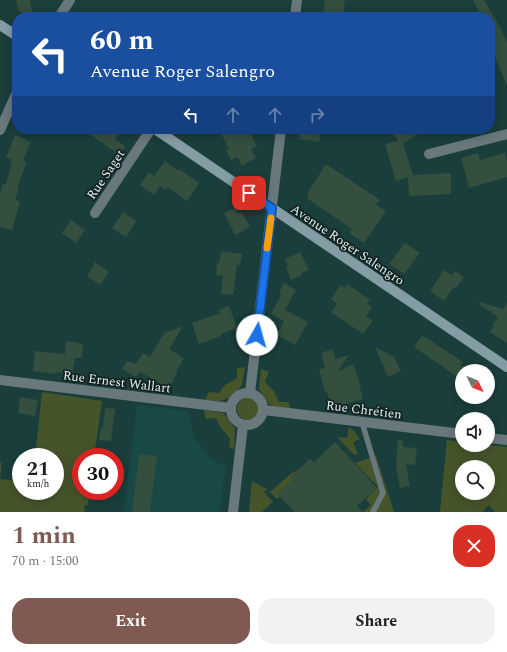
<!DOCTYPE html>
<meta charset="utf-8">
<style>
:root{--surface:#fff;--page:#f2f2f2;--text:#222;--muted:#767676;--accent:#815953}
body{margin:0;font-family:Spectral,serif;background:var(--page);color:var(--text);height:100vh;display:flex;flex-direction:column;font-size:15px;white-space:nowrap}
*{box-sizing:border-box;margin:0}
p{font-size:13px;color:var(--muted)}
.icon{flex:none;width:22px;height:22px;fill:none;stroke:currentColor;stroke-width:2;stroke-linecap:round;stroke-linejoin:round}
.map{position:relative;height:512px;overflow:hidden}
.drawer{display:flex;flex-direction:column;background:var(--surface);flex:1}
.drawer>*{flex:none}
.hud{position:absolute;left:12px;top:12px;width:483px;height:122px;border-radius:16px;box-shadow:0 2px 10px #0003;background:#1a4fa0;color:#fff;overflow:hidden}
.needle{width:26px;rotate:133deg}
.fabs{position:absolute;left:455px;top:364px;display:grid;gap:8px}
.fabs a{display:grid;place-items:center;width:40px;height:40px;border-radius:50%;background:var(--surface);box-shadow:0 2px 10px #0003;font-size:20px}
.speed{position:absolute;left:12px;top:448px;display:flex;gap:8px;font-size:20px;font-weight:700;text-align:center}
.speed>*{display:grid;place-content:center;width:52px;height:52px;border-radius:50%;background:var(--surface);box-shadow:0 2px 10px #0003;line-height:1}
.speed small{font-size:10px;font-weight:400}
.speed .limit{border:6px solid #d22;background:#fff;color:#111}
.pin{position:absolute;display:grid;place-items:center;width:34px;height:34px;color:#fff;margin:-17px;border-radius:8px;box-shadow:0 2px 6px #0006}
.me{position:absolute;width:44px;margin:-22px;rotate:7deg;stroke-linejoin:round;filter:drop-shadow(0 0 3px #0008)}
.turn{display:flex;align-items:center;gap:14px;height:84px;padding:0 12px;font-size:18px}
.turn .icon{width:52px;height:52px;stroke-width:2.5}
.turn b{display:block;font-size:28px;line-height:34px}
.lanes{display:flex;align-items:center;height:38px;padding:0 12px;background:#0003;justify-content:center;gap:20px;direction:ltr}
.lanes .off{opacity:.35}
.round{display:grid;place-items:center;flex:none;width:42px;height:42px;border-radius:16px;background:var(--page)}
.overview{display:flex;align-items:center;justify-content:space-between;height:68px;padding:0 12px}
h1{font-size:24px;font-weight:700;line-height:30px;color:var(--accent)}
.primary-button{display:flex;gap:8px;margin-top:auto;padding:8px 12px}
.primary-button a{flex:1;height:46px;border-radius:16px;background:var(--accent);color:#fff;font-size:16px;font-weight:700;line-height:46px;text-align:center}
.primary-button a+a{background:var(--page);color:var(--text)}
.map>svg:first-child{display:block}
.built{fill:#184946}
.green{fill:#46542a;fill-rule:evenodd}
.building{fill:#344f3e}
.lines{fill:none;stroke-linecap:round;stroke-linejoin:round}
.lane{stroke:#69787d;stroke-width:5.5}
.street{stroke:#69787d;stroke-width:10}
.secondary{stroke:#849ca4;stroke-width:10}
.route-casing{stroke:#114b97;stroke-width:10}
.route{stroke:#1a73e8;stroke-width:7}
.slow{stroke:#f59e0b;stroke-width:7}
.labels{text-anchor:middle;stroke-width:3.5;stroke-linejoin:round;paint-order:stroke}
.street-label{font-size:13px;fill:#e0f4f2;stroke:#132220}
</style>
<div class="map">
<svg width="507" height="512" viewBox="0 0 507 512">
<rect width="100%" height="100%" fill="#1a3e3b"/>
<!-- built -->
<path class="built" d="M137 405 188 411 195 439 210 458 225 467 220 512H124Z"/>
<!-- green -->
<path class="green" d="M245 367 242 385 229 398 220 401 205 400 209 392 219 393 225 385 237 378V368Z
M261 369 269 372 265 382 274 391 279 402H289L290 409 274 407 268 403 259 389Z
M42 392 102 401 94 457H81V491H90L88 505H85L84 512H0V463L2 462 0 479 21 481V491H55V457H35Z
M237 409a11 11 0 1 1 22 0a11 11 0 1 1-22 0Z
M204 410 223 413 227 417 235 429 234 449 229 448 230 438 220 427 216 418 206 419Z
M349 427 352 429 360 439 353 442 358 454 354 455 337 437 347 438Z
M447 440 462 442V445H488L507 447V512H495L489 505 482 512H440ZM462 467H488V493H462Z
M376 456 394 512H396H363L371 505 366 499 378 487 355 463Z
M294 471 296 472 291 477 293 480 278 494 280 496 277 499 270 492Z
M252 481 267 489 264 492 273 502 262 512H249Z"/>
<!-- building -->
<path class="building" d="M16 0H30L32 12 21 14V11H18Z
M325 0H345L343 17 323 15Z
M473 0H484L500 27 507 42V86L490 45V17H482Z
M82 129H121L115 139 125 146 120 155Z
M229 129H248L257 146 251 149 256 158 242 166 237 157 231 160 226 150 229 149 221 133Z
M300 129H321L319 142 299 139Z
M391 129H428L403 143 413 175 451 173V194L409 196 408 177 396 181 385 144 398 141Z
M15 135 31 142 23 160 27 162 17 188H19L15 200 20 202 12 230 0 227V193L3 184H6L11 165H10L12 160 6 157Z
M478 153 480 160 505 153 507 162V177L469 188 461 158Z
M165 161 178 171 179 169 199 183 187 201 167 187 166 190 160 186 154 195 140 185 149 172 154 176Z
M326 164 380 200 376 205 386 211 364 243 349 233 352 229 312 202 308 198V192Z
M235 208 238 214 242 213 250 227 235 235 224 213Z
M123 212 136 221 126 237 112 228Z
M71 220 85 230 76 243 62 233Z
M405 243 420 253 404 274 389 264Z
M221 251 242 254 240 265H237L233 295 221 294 223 276 216 275 217 263H219Z
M300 252 309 270 301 273 302 275 291 280 286 267 288 266 285 259Z
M95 262 109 272 100 285 87 276Z
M444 270 452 275 455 271 464 277 456 288 454 287 444 301 430 291Z
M284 283 296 290 285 310 308 322 295 345 277 335 284 321 271 314 281 295 279 294Z
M347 284 370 300 367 304 372 307 366 316 373 321 363 334 331 312 337 304 331 299 340 285 345 288Z
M480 302 503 309 507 303V343L490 332 494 326 493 325 498 317 479 304Z
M229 306 237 328 221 334V336L199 344 192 323 220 313 219 310Z
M183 326 169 349 184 358 176 372 177 373 169 388 140 372 136 377 122 369 127 361 136 364 143 353 150 357 164 333Z
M422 335 463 362 460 365 462 366V380L414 347Z
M66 341 83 344 82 358H75L72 374 56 372V374L33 371 35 351 65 354Z
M375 347 394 357 401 371 388 377Z
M333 349 335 359 349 355 338 371 353 364 361 387 360 388 363 399 331 408 327 391 325 392 319 369 325 368 321 353Z
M20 397 38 400 35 416 18 413Z
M105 408 115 409 111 441 99 440 101 428H103Z
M398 440H402L403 447 417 448 415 465 406 464 410 486 400 488 396 466Z
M335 442 377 488 357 506 363 512H295L277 494 293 480 290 477 310 459 314 462Z
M139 454 157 456 150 512H132Z"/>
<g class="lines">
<!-- lane -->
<path class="lane" d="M362 422 383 493 373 512"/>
<!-- street -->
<path class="street" d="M59 17 70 0
M295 17 297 0
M0 130 17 92
M429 154 507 134
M95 213 151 129
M0 380 231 408
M231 409a16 16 0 1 1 32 0a16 16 0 1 1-32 0Z
M250 393 281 129
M264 410 462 434
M488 438 507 440
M233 512 243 425"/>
<!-- secondary -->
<path class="secondary" d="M0 25 17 36
M155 129 507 367"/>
</g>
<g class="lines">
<defs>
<path id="route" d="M249 193 272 208 257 335"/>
</defs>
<!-- route casing -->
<use href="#route" class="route-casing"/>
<!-- route -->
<use href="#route" class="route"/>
<!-- slow -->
<path class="slow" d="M267 248 271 218"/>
</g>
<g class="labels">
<!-- street labels -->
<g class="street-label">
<text transform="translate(105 174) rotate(-56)" y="5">Rue Saget</text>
<text transform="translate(348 244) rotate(34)" y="5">Avenue Roger Salengro</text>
<text transform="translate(117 381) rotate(7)" y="5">Rue Ernest Wallart</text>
<text transform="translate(364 409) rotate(7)" y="5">Rue Chrétien</text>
</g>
</g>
</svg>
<div class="fabs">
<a><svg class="needle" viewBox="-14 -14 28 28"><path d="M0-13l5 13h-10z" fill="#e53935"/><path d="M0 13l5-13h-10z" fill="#767676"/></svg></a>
<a><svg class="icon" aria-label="sound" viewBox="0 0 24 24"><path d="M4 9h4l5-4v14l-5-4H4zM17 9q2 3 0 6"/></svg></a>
<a><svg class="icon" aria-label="search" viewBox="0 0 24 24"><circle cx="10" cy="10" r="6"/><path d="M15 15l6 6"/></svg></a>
</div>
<div class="speed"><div>21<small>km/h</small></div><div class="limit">30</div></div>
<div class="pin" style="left:249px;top:193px;background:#d93025"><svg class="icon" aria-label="arrive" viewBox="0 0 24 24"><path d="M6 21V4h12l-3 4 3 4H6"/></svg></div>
<svg class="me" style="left:257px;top:335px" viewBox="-20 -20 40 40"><circle r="19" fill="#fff"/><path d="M0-13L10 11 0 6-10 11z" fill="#1a73e8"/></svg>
<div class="hud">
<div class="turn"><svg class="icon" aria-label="left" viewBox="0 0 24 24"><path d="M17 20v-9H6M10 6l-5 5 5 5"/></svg><div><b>60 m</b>Avenue Roger Salengro</div></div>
<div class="lanes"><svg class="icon" aria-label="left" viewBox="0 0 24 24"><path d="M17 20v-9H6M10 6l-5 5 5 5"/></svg><svg class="icon off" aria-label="ahead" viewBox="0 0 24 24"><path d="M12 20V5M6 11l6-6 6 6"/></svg><svg class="icon off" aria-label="ahead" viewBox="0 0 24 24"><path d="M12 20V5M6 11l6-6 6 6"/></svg><svg class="icon off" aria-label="right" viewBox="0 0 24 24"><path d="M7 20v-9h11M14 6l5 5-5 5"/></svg></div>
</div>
</div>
<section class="drawer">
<div class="overview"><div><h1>1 min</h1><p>70 m · 15:00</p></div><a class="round" style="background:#d93025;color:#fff"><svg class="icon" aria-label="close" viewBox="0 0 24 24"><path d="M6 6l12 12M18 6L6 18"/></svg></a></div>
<div class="primary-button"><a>Exit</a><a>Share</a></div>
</section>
